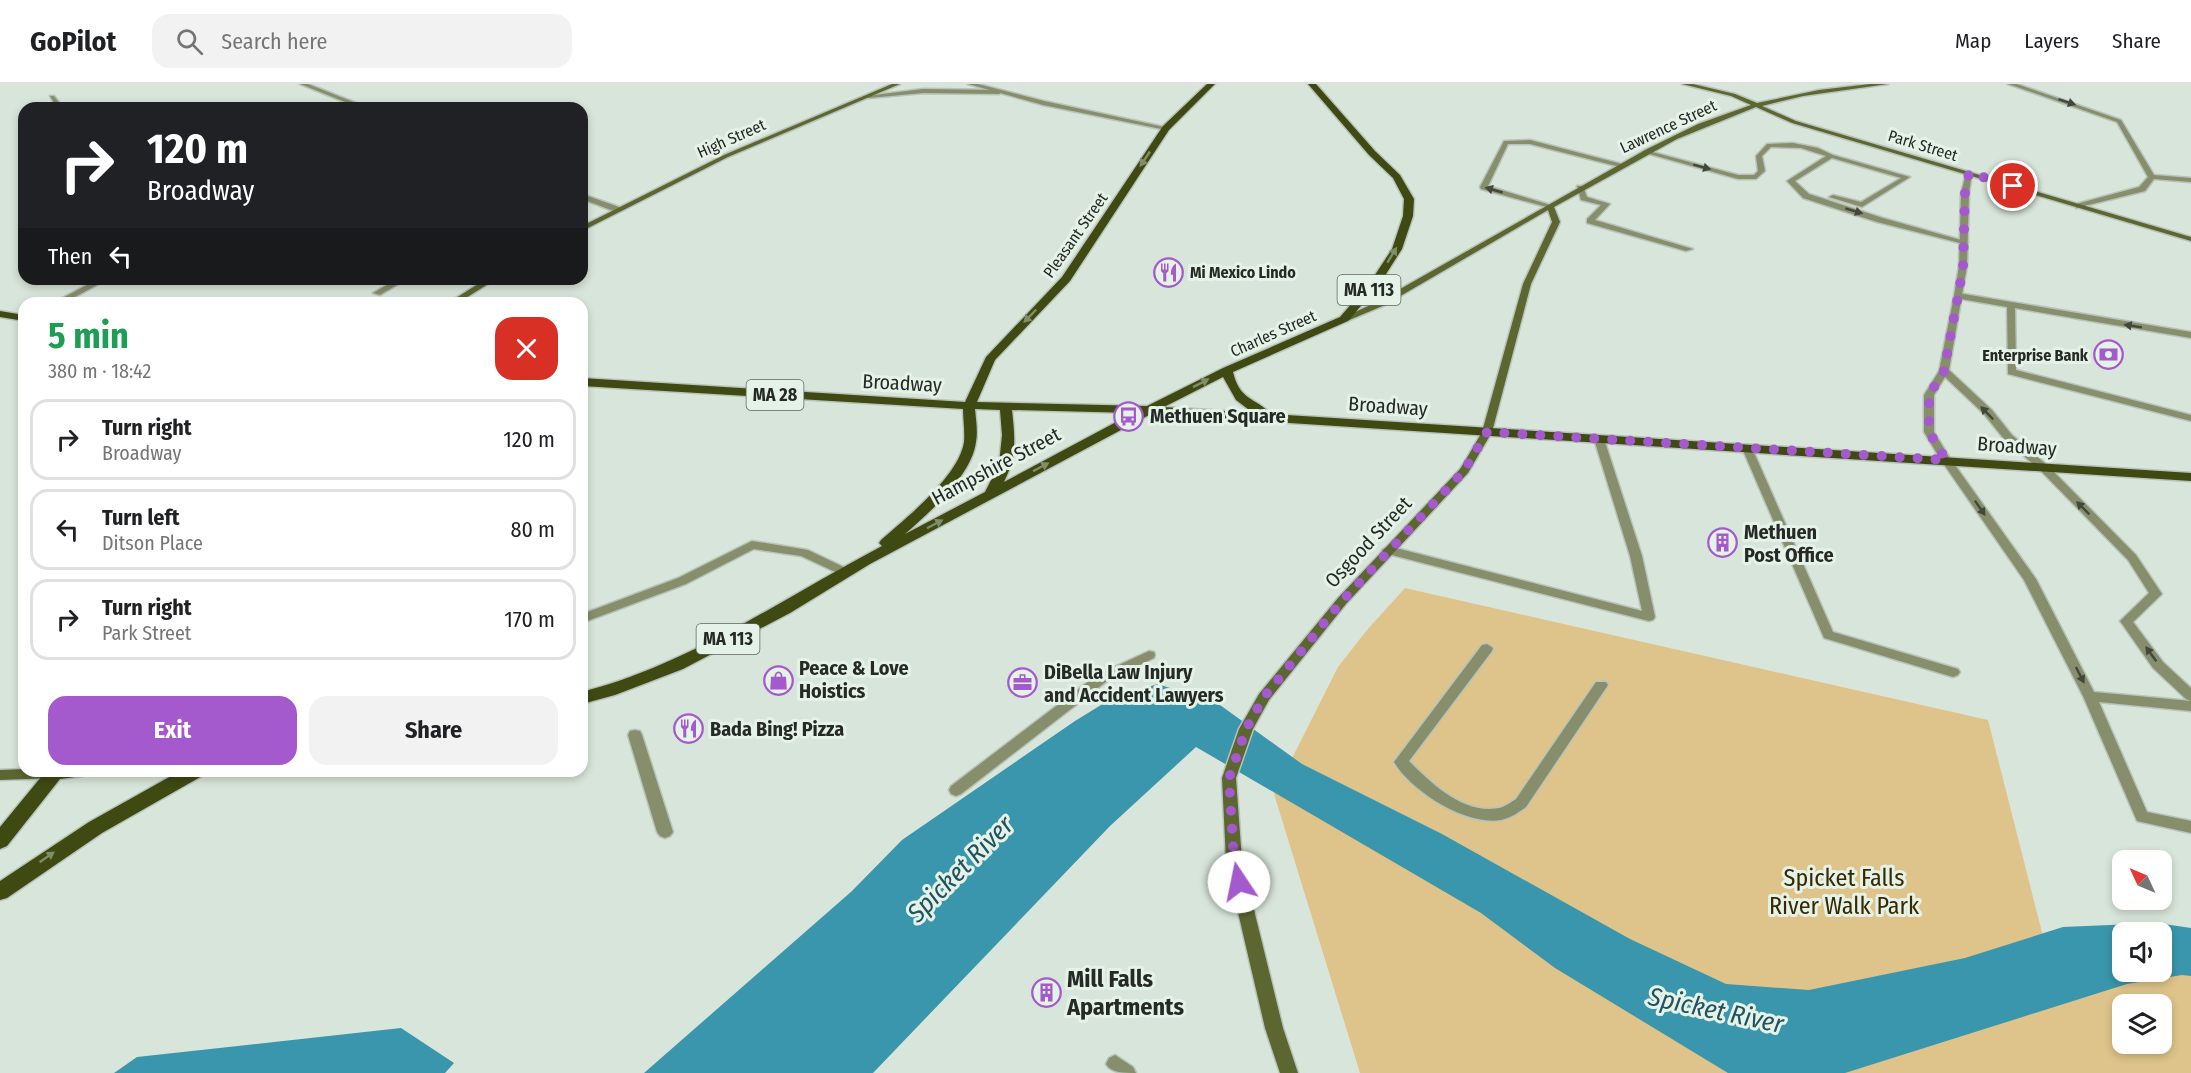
<!DOCTYPE html>
<meta charset="utf-8">
<style>
:root{--surface:#fff;--page:#f2f2f2;--text:#202124;--muted:#757577;--line:#e0e0e0;--accent:#a459cc}
body{margin:0;font-family:"Fira Sans Condensed",sans-serif;background:var(--page);color:var(--text);height:100vh;display:flex;flex-direction:column;font-size:22px;white-space:nowrap}
*{box-sizing:border-box;margin:0}
p{font-size:20px;color:var(--muted)}
.icon{flex:none;width:33px;height:33px;fill:none;stroke:currentColor;stroke-width:2;stroke-linecap:round;stroke-linejoin:round}
.map{position:relative;flex:1;overflow:hidden}
.sheet{position:absolute;left:18px;top:213px;width:570px;height:480px;display:flex;flex-direction:column;background:var(--surface);border-radius:18px;box-shadow:0 3px 9px #0003}
.sheet>*{flex:none}
.hud{position:absolute;left:18px;top:18px;width:570px;height:183px;border-radius:18px;box-shadow:0 3px 9px #0003;background:#202124;color:#fff;overflow:hidden}
.needle{width:39px;rotate:314deg}
.tools{position:absolute;left:2112px;top:766px;display:grid;gap:12px}
.tools a{display:grid;place-items:center;width:60px;height:60px;border-radius:12px;background:var(--surface);box-shadow:0 3px 9px #0003;font-size:30px}
.pin{position:absolute;display:grid;place-items:center;width:51px;height:51px;color:#fff;margin:-26px;border:3px solid #fff;border-radius:50%;box-shadow:0 2px 6px #0007}
.me{position:absolute;width:66px;margin:-33px;rotate:349deg;stroke-linejoin:round;filter:drop-shadow(0 0 4px #0008)}
.turn{display:flex;align-items:center;gap:21px;height:126px;padding:0 30px;font-size:27px}
.turn .icon{width:78px;height:78px;stroke-width:2.5}
.turn b{display:block;font-size:42px;line-height:51px}
.then{display:flex;align-items:center;height:57px;padding:0 30px;background:#0003;gap:12px;font-size:22px}
.round{display:grid;place-items:center;flex:none;width:63px;height:63px;border-radius:18px;background:var(--page)}
.head{display:flex;align-items:center;justify-content:space-between;height:102px;padding:0 30px}
h1{font-size:36px;font-weight:700;line-height:45px;color:#1e9e55}
.cta{display:flex;gap:12px;margin-top:auto;padding:12px 30px}
.cta a{flex:1;height:69px;border-radius:18px;background:var(--accent);color:#fff;font-size:24px;font-weight:700;line-height:69px;text-align:center}
.cta a+a{background:var(--page);color:var(--text)}
ul{padding:0;list-style:none}
li{display:flex;align-items:center;gap:18px;height:81px;margin:0 12px 9px;padding:0 18px;border:3px solid var(--line);border-radius:18px}
li div{flex:1}
li b{display:block;font-size:22px}
li em{font-style:normal}
header{display:flex;align-items:center;gap:36px;box-sizing:border-box;height:84px;padding:0 30px;background:var(--surface);border-bottom:2px solid var(--line)}
header strong{font-size:28px}
nav{display:flex;gap:33px;margin-inline-start:auto;font-size:21px}
.search{width:420px;height:54px;background:var(--page);display:flex;align-items:center;gap:15px;box-sizing:border-box;padding:0 21px;border-radius:18px;color:var(--muted);font-size:22px}
.map>svg:first-child{display:block}
.green{fill:#dec48a;fill-rule:evenodd}
.water{fill:#3996ac;fill-rule:evenodd}
.lines{fill:none;stroke-linecap:round;stroke-linejoin:round}
.lane-casing{stroke:#b8c3ba;stroke-width:3}
.street-casing{stroke:#b8c3ba;stroke-width:3}
.secondary-casing{stroke:#b8c3ba;stroke-width:3}
.primary-casing{stroke:#b8c3ba;stroke-width:3}
.lane{fill:#868e6b;fill-rule:evenodd}
.street{fill:#868e6b;fill-rule:evenodd}
.secondary{fill:#5b6631;fill-rule:evenodd}
.primary{fill:#3f4912;fill-rule:evenodd}
.oneway{fill:#42483b}
.oneway2{fill:#818d67}
.route{stroke:#a459cc;stroke-width:10;stroke-dasharray:0 18}
.labels{text-anchor:middle;stroke-width:6;stroke-linejoin:round;paint-order:stroke}
.far-street-label{font-size:16px;fill:#252a26;stroke:#e5f2e7}
.far-poi-label{font-size:16px;font-weight:bold;fill:#252a26;stroke:#e5f2e7;text-anchor:start}
.shield{fill:#e5f2e7;stroke:#5f6660;stroke-width:1.5}
.shield-label{font-size:18px;font-weight:bold;fill:#252a26}
.street-label{font-size:20px;fill:#252a26;stroke:#e5f2e7}
.poi-label{font-size:20px;font-weight:bold;fill:#252a26;stroke:#e5f2e7;text-anchor:start}
.near-park-label{font-size:24px;fill:#382901;stroke:#e5f2e7}
.near-poi-label{font-size:24px;font-weight:bold;fill:#252a26;stroke:#e5f2e7;text-anchor:start}
.near-water-label{font-size:26px;font-style:italic;fill:#20535f;stroke:#e5f2e7}
</style>
<header>
<strong>GoPilot</strong>
<div class="search"><svg class="icon" aria-label="search" viewBox="0 0 24 24"><circle cx="10" cy="10" r="6"/><path d="M15 15l6 6"/></svg>Search here</div>
<nav><a>Map</a><a>Layers</a><a>Share</a></nav>
</header>
<div class="map">
<svg width="2191" height="989" viewBox="0 0 2191 989">
<rect width="100%" height="100%" fill="#d8e5da"/>
<!-- green -->
<path class="green" d="M1405 504 1988 636 2049 876 2122 888H2162L2191 868V989H1360L1274 710 1338 583 1367 546ZM2122 921H2162V960H2122Z"/>
<!-- water -->
<path class="water" d="M1158 600 1220 621 1302 680 1442 750 1630 855 1726 900 1809 906 1965 874 2063 843 2157 839 2191 844V892L2182 891 2127 900 1845 989H1728L1555 884 1481 829 1196 663 1110 742 873 989H644L852 807 902 756 1075 637 1114 613ZM2122 849H2162V888H2122Z
M401 944 454 979 445 989H114L137 973Z"/>
<g class="lines">
<defs>
<path id="lane" d="M2008 0H2017L2121 36 2154 91 2191 94V98L2154 95 2145 107 2076 124V120L2139 103 2148 93 2117 38Z
M923 5 999 6 1002 8 999 10 923 9 869 14 866 12Z
M50 12H54L63 24H57Z
M1530 56 1622 80 1623 81 1620 83 1530 60H1508L1488 102 1554 122 1550 124 1481 105 1480 103 1504 57Z
M1793 59 1818 64 1833 71 1910 93 1862 123 1829 113 1833 111 1861 118 1901 94 1832 74 1795 97 1809 110 1883 134 1968 158 1964 160 1877 138 1803 114 1787 97 1826 72 1801 64 1771 63 1762 72 1765 87 1756 95H1738L1642 68 1645 66 1738 91H1754L1758 87 1756 72 1767 60Z
M1577 102H1583L1587 113 1610 120 1595 136 1693 165 1686 167 1587 139V135L1601 121 1581 116Z
M98 195H108L64 219H53Z
M397 195H407L380 211 373 209Z
M1958 209 2191 248V254L2015 224 2016 286 2191 331V337L2008 290 2007 223 1955 214V210Z
M1599 352 1604 355 1642 472 1655 533 1653 536 1649 537 1384 469 1382 466 1388 462 1642 527 1630 472 1594 355Z
M1747 361 1752 364 1833 548 1958 585 1960 588 1958 591 1953 593 1824 554 1742 364Z
M1946 373 1950 374 2036 495 2094 608 2191 617V627L2099 618 2147 728 2191 737V749L2137 737 2083 612 2024 496 1941 376Z
M2044 381 2048 382 2136 471 2162 510 2133 538 2163 578 2191 604V617L2186 615 2153 584 2120 537 2149 509 2128 476 2040 386 2039 384 2040 382Z
M752 457 808 466 850 486 852 489 846 493 801 472 754 465 686 500 582 539V530L678 494Z
M1487 560 1493 564 1492 567 1409 677C1432 700 1464 731 1499 724 1505 723 1511 718 1516 715L1596 598H1606L1608 601 1526 723C1519 728 1511 734 1501 736 1466 742 1411 707 1394 678L1482 561Z
M1149 567 1154 568 1155 571 1154 574 1107 597 961 710 956 712 951 710 949 706 951 702 1097 591Z
M635 646 640 647 642 651 673 748 670 752 665 754 660 752 657 748 628 651 630 647Z
M1115 971 1133 983 1136 989C1124 989 1111 989 1106 980L1109 974Z"/>
<path id="street" d="M300 0H308L369 24H360Z
M968 0H978L1044 17 1169 44 1166 46 1043 21Z
M1969 87 1972 89 1969 109 1967 182 1949 286 1992 326 2012 351 2048 382 2049 384 2048 386H2040L2004 355 1984 330 1945 293 1934 311V348L1951 376 1950 378H1942L1924 348V311L1939 287 1954 212 1959 182 1961 109 1966 89Z
M582 110 622 124 623 126 616 128 582 115Z"/>
<path id="secondary" d="M892 0H900L728 73 582 147V142L724 71Z
M1682 0H1693L1735 10 1757 19 1819 6 1870 0H1888L1803 12 1762 22 1796 37 2191 153V157L1792 39 1756 23 1677 55 1554 123 1560 138 1531 200 1492 348 1475 377 1468 389 1346 520 1269 616 1253 645 1236 694 1242 777 1283 944 1298 989H1280L1265 944 1226 777 1222 694 1239 645 1259 610 1338 514 1460 385 1465 377 1482 348 1523 200 1552 138 1548 126 1385 221 1347 237 1340 235 1379 217 1647 65 1698 40 1751 21 1731 12Z
M486 195H496L458 219H448Z
M24 685V687H61L62 689 60 693 55 694 0 696V686Z"/>
<path id="primary" d="M1207 0H1215L1169 46 1070 197 995 276 977 318 1147 322 1223 284 1340 233 1371 197 1392 165 1403 132 1404 115 1393 94 1369 71 1308 0H1316L1375 67 1400 91 1414 115 1413 132 1402 165 1379 201 1348 237 1233 288C1240 317 1255 313 1271 330L2191 389V397L1151 330 870 480 790 529 683 585 615 611 582 620V608C691 580 783 514 882 462L879 459 881 456C906 434 959 392 964 358 965 347 963 335 963 325L582 302V294L965 318 986 273 1062 193 1163 42ZM1223 293 1236 316 1253 329 1164 323ZM975 325 1000 326 1002 351 999 380 985 408 905 450C929 429 972 391 976 358 978 348 976 336 975 325ZM1012 326 1133 329 1004 398C1017 372 1015 354 1012 326Z
M0 227 24 231V237L0 233Z
M46 687H86L83 692 60 695 7 762 0 765V743Z
M180 687H205L202 692 102 749 7 814 0 816V797L89 738Z"/>
</defs>
<!-- lane casing -->
<use href="#lane" class="lane-casing"/>
<!-- street casing -->
<use href="#street" class="street-casing"/>
<!-- secondary casing -->
<use href="#secondary" class="secondary-casing"/>
<!-- primary casing -->
<use href="#primary" class="primary-casing"/>
<!-- lane -->
<use href="#lane" class="lane"/>
<!-- street -->
<use href="#street" class="street"/>
<!-- secondary -->
<use href="#secondary" class="secondary"/>
<!-- primary -->
<use href="#primary" class="primary"/>
</g>
<!-- one-way arrows -->
<defs><path id="oneway-solid" d="M-6-.8H1V-3.2L6.5 0L1 3.2V.8H-6Z" transform="scale(1.5)"/></defs>
<g class="oneway">
<use href="#oneway-solid" transform="translate(2067 18) rotate(18)"/>
<use href="#oneway-solid" transform="translate(1702 83) rotate(15)"/>
<use href="#oneway-solid" transform="translate(1494 106) rotate(-164)"/>
<use href="#oneway-solid" transform="translate(1854 127) rotate(17)"/>
<use href="#oneway-solid" transform="translate(2133 242) rotate(-171)"/>
<use href="#oneway-solid" transform="translate(1987 329) rotate(-134)"/>
<use href="#oneway-solid" transform="translate(1980 424) rotate(55)"/>
<use href="#oneway-solid" transform="translate(2083 424) rotate(-135)"/>
<use href="#oneway-solid" transform="translate(2151 570) rotate(-126)"/>
<use href="#oneway-solid" transform="translate(2080 591) rotate(63)"/>
</g>
<g class="oneway2">
<use href="#oneway-solid" transform="translate(1145 75) rotate(124)"/>
<use href="#oneway-solid" transform="translate(1392 171) rotate(-59)"/>
<use href="#oneway-solid" transform="translate(1030 232) rotate(134)"/>
<use href="#oneway-solid" transform="translate(1201 299) rotate(-27)"/>
<use href="#oneway-solid" transform="translate(1041 383) rotate(-28)"/>
<use href="#oneway-solid" transform="translate(935 440) rotate(-28)"/>
<use href="#oneway-solid" transform="translate(47 773) rotate(-35)"/>
</g>
<g class="lines">
<!-- route -->
<path class="route" d="M1239 798 1234 777 1229 694 1246 645 1264 613 1342 517 1464 387 1487 348 1946 376 1929 348V311L1944 287 1958 212 1963 183 1965 109 1969 89 2013 102"/>
</g>
<!-- icons -->
<defs>
<symbol id="restaurant-ring" viewBox="-11 -11 22 22"><circle r="9.5" fill="#e5f2e7" stroke="#a459cc" stroke-width="1.5"/><path d="M-5-6h1v4h1v-4h1v4h1v-4h1v5L-1.5 .5V6h-2V.5L-5-1ZM5-6V6H3V1.5H1.5Q1.5-4 5-6Z" fill="#a459cc"/></symbol>
<symbol id="bank-ring" viewBox="-11 -11 22 22"><circle r="9.5" fill="#e5f2e7" stroke="#a459cc" stroke-width="1.5"/><path d="M-6-4H6V4H-6ZM0-2.3a2.3 2.3 0 1 0 0 4.6a2.3 2.3 0 1 0 0-4.6Z" fill="#a459cc"/></symbol>
<symbol id="bus-ring" viewBox="-11 -11 22 22"><circle r="9.5" fill="#e5f2e7" stroke="#a459cc" stroke-width="1.5"/><path d="M-5-6H5V4H4V6H2V4H-2V6H-4V4H-5ZM-3.5-4V0h7V-4ZM-3.5 1.2v1.5H-2V1.2ZM2 1.2v1.5H3.5V1.2Z" fill="#a459cc"/></symbol>
<symbol id="building-ring" viewBox="-11 -11 22 22"><circle r="9.5" fill="#e5f2e7" stroke="#a459cc" stroke-width="1.5"/><path d="M-4-6H4V6H1V3H-1V6H-4ZM-2.5-4.3h1.7v1.8h-1.7ZM.8-4.3h1.7v1.8H.8ZM-2.5-1h1.7V.8h-1.7ZM.8-1h1.7V.8H.8Z" fill="#a459cc"/></symbol>
<symbol id="shop-ring" viewBox="-11 -11 22 22"><circle r="9.5" fill="#e5f2e7" stroke="#a459cc" stroke-width="1.5"/><path d="M-5-2.5h2.3a2.7 3.5 0 0 1 5.4 0H5L5.5 6h-11ZM-1.5-2.5h3a1.5 2.3 0 0 0-3 0Z" fill="#a459cc"/></symbol>
<symbol id="office-ring" viewBox="-11 -11 22 22"><circle r="9.5" fill="#e5f2e7" stroke="#a459cc" stroke-width="1.5"/><path d="M-6-3h4V-5.5h4V-3h4V5H-6ZM-1-4.5V-3h2v-1.5ZM-6 0V1H6V0Z" fill="#a459cc"/></symbol>
</defs>
<g fill-rule="evenodd">
<use href="#restaurant-ring" x="1152" y="172" width="33" height="33"/>
<use href="#bank-ring" x="2092" y="254" width="33" height="33"/>
<use href="#bus-ring" x="1112" y="316" width="33" height="33"/>
<use href="#building-ring" x="1706" y="442" width="33" height="33"/>
<use href="#shop-ring" x="762" y="580" width="33" height="33"/>
<use href="#office-ring" x="1006" y="582" width="33" height="33"/>
<use href="#restaurant-ring" x="672" y="628" width="33" height="33"/>
<use href="#building-ring" x="1030" y="892" width="33" height="33"/>
</g>
<g class="labels">
<!-- far-street labels -->
<g class="far-street-label">
<text transform="translate(1668 42) rotate(-25)" y="6">Lawrence Street</text>
<text transform="translate(731 54) rotate(-24)" y="6">High Street</text>
<text transform="translate(1923 61) rotate(17)" y="6">Park Street</text>
<text transform="translate(1075 151) rotate(-55)" y="6">Pleasant Street</text>
<text transform="translate(1273 249) rotate(-24)" y="6">Charles Street</text>
</g>
<!-- far-poi labels -->
<g class="far-poi-label">
<text x="1190" y="194">Mi Mexico Lindo</text>
<text x="2088" y="277" text-anchor="end">Enterprise Bank</text>
</g>
<!-- shield labels -->
<g class="shield">
<rect x="1337.5" y="191" width="63" height="30" rx="4.5"/>
<rect x="746.5" y="296" width="57" height="30" rx="4.5"/>
<rect x="696.5" y="540" width="63" height="30" rx="4.5"/>
</g>
<g class="shield-label">
<text x="1369" y="212">MA 113</text>
<text x="775" y="317">MA 28</text>
<text x="728" y="561">MA 113</text>
</g>
<!-- street labels -->
<g class="street-label">
<text transform="translate(902 299) rotate(3)" y="7">Broadway</text>
<text transform="translate(1388 322) rotate(4)" y="7">Broadway</text>
<text transform="translate(2017 362) rotate(4)" y="7">Broadway</text>
<text transform="translate(996 382) rotate(-28)" y="7">Hampshire Street</text>
<text transform="translate(1368 458) rotate(-47)" y="7">Osgood Street</text>
</g>
<!-- poi labels -->
<g class="poi-label">
<text x="1150" y="339">Methuen Square</text>
<text x="1744" y="455">Methuen<tspan x="1744" dy="23">Post Office</tspan></text>
<text x="799" y="591">Peace &amp; Love<tspan x="799" dy="23">Hoistics</tspan></text>
<text x="1044" y="595">DiBella Law Injury<tspan x="1044" dy="23">and Accident Lawyers</tspan></text>
<text x="710" y="652">Bada Bing! Pizza</text>
</g>
<!-- near-park labels -->
<g class="near-park-label">
<text x="1844" y="802">Spicket Falls<tspan x="1844" dy="28">River Walk Park</tspan></text>
</g>
<!-- near-poi labels -->
<g class="near-poi-label">
<text x="1067" y="903">Mill Falls<tspan x="1067" dy="28">Apartments</tspan></text>
</g>
<!-- near-water labels -->
<g class="near-water-label">
<text transform="translate(960 785) rotate(-45)" y="9">Spicket River</text>
<text transform="translate(1716 926) rotate(12)" y="9">Spicket River</text>
</g>
</g>
</svg>
<div class="tools">
<a><svg class="needle" viewBox="-14 -14 28 28"><path d="M0-13l5 13h-10z" fill="#e53935"/><path d="M0 13l5-13h-10z" fill="#757577"/></svg></a>
<a><svg class="icon" aria-label="sound" viewBox="0 0 24 24"><path d="M4 9h4l5-4v14l-5-4H4zM17 9q2 3 0 6"/></svg></a>
<a><svg class="icon" aria-label="layers" viewBox="0 0 24 24"><path d="M12 4l9 5-9 5-9-5zM3 14l9 5 9-5"/></svg></a>
</div>
<div class="pin" style="left:2013px;top:102px;background:#d93025"><svg class="icon" aria-label="arrive" viewBox="0 0 24 24"><path d="M6 21V4h12l-3 4 3 4H6"/></svg></div>
<svg class="me" style="left:1239px;top:798px" viewBox="-20 -20 40 40"><circle r="19" fill="#fff"/><path d="M0-13L10 11 0 6-10 11z" fill="#a459cc"/></svg>
<div class="hud">
<div class="turn"><svg class="icon" aria-label="right" viewBox="0 0 24 24"><path d="M7 20v-9h11M14 6l5 5-5 5"/></svg><div><b>120 m</b>Broadway</div></div>
<div class="then">Then<svg class="icon" aria-label="left" viewBox="0 0 24 24"><path d="M17 20v-9H6M10 6l-5 5 5 5"/></svg></div>
</div>
<section class="sheet">
<div class="head"><div><h1>5 min</h1><p>380 m · 18:42</p></div><a class="round" style="background:#d93025;color:#fff"><svg class="icon" aria-label="close" viewBox="0 0 24 24"><path d="M6 6l12 12M18 6L6 18"/></svg></a></div>
<ul>
<li><svg class="icon" aria-label="right" viewBox="0 0 24 24"><path d="M7 20v-9h11M14 6l5 5-5 5"/></svg><div><b>Turn right</b><p>Broadway</p></div><em>120 m</em></li>
<li><svg class="icon" aria-label="left" viewBox="0 0 24 24"><path d="M17 20v-9H6M10 6l-5 5 5 5"/></svg><div><b>Turn left</b><p>Ditson Place</p></div><em>80 m</em></li>
<li><svg class="icon" aria-label="right" viewBox="0 0 24 24"><path d="M7 20v-9h11M14 6l5 5-5 5"/></svg><div><b>Turn right</b><p>Park Street</p></div><em>170 m</em></li>
</ul>
<div class="cta"><a>Exit</a><a>Share</a></div>
</section>
</div>
